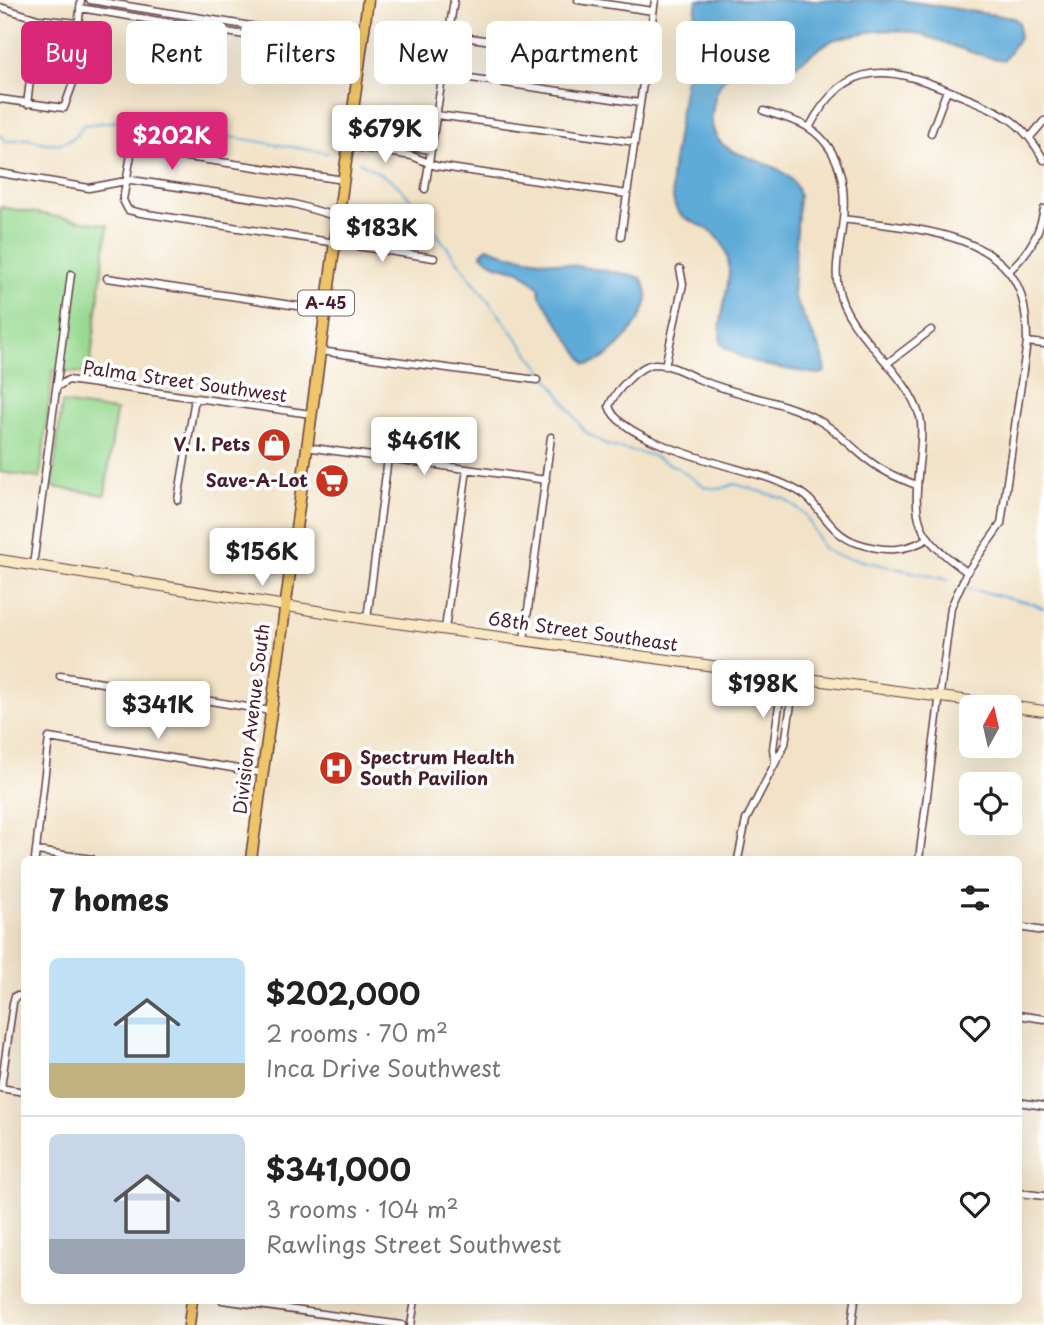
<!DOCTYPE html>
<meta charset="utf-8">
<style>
body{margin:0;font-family:"Playpen Sans",sans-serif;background:#f2f2f2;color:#222;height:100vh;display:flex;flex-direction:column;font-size:26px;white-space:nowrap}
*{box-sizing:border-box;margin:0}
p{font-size:23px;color:#767676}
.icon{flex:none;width:38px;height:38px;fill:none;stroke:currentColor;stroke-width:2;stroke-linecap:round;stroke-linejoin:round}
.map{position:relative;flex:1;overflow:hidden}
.panel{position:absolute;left:21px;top:856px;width:1001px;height:448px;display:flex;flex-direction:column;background:#fff;border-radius:10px;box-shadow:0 7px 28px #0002}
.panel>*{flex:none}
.top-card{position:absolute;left:21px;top:21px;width:1003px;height:63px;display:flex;gap:14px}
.needle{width:46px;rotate:8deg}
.buttons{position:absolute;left:959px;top:695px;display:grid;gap:14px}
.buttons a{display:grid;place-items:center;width:63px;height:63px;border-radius:10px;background:#fff;box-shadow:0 7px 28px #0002;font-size:35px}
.price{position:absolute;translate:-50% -60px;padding:0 16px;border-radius:7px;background:#fff;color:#222;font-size:23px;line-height:46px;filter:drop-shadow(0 2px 4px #0008)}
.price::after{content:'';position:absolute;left:50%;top:42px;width:21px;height:16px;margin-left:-10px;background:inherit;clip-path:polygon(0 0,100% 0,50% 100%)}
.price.current{background:#db2777;color:#fff}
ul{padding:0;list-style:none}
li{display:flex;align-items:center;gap:21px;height:175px;padding:0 28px}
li+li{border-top:2px solid #e0e0e0}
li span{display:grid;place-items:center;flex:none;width:196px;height:140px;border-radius:10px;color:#555}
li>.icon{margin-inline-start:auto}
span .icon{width:84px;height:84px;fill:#fffc;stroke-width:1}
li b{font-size:30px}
h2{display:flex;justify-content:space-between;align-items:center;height:84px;padding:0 28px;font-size:30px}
.tag{padding:0 24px;border-radius:10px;background:#fff;box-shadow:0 7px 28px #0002;font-size:24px;line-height:63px}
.tag.current{background:#db2777;color:#fff}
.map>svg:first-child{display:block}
.green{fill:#97d990;stroke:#707c5e;stroke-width:2}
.water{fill:#5fabd8;stroke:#546582;stroke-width:2}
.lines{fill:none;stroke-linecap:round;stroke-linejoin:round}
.stream{stroke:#5fabd8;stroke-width:2}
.minor-casing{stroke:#633c43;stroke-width:9}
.secondary-casing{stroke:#633c43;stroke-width:12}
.primary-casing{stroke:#633c43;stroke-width:13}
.minor{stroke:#fff;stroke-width:6}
.secondary{stroke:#f8e8c3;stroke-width:10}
.primary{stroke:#eec569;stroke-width:10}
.labels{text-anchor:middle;stroke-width:7;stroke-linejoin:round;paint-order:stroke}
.shield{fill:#fff;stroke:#80626b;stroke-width:2}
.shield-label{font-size:16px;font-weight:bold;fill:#4a1f2b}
.street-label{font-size:18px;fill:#4a1f2b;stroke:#fff}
.poi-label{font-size:18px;font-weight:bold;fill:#4a1f2b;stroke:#fff;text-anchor:end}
</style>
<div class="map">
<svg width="1044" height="1325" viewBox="0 0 1044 1325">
<rect width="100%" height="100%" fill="#fff"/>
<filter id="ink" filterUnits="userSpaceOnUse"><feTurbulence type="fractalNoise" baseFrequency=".0143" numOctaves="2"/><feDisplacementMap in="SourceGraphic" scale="14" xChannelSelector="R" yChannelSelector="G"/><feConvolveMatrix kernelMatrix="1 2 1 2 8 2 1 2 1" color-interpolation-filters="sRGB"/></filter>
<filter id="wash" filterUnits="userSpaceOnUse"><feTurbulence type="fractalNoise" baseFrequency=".00686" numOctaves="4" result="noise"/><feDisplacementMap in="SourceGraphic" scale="28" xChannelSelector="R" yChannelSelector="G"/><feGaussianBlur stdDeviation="1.57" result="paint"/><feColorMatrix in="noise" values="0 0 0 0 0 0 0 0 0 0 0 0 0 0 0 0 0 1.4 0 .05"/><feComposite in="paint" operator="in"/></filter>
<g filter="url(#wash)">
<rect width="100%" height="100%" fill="#f2e3c8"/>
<path class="green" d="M0 207 108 225 89 374 53 370 40 478 0 472Z
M62 403 116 411 105 495 52 487Z"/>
<path class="water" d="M697 0H901L1014 18 1019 23V38L1004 60C947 52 921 19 858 34 849 36 839 37 831 41 819 47 808 58 795 65 784 65 774 60 763 60 743 61 724 73 717 92 688 176 788 143 799 195L793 295 823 356 825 372 820 374C787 369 747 367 721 344 716 314 736 281 726 252 714 219 684 228 675 206 672 197 672 187 671 178Z
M487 247 510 255 632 275 641 278C645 285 648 291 647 299 644 321 609 365 586 364L540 296 539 287 520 271 496 265 481 254Z"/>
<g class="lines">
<path class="stream" d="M0 135 6 142C13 141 21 138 29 139 49 145 72 149 83 125L128 120 328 153
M359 162 394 182 407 195 553 385 584 431 606 445 650 455 676 467 705 487 720 489 735 484 785 499 805 514 823 548 835 555 949 580
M966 588 1034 604 1044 609"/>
</g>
</g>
<g filter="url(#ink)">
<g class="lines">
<g class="minor-casing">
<path id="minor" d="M90 0 362 44
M578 0 653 11
M0 7 38 19 78 23
M80 8 361 54
M449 35 646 63
M443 74 640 103
M0 99 64 108 72 86 81 0
M27 104 38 19
M764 111C778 116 797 120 809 128 843 150 847 192 842 228 840 247 834 268 838 287 846 335 905 367 920 417 923 428 921 442 920 454 914 518 910 532 967 572
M437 115 635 142
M809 128C847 55 893 67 957 94 1000 112 1021 118 1044 160
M931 133 947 90
M1031 136 1044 121
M349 138 431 150
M348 146 412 156 436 166 627 194
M0 173 89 188 131 180 294 204 338 217
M344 180 132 149 123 200 128 210 141 213 434 258
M425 189 454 0
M843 219C900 228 1004 229 1022 298 1026 312 1027 327 1027 342L1001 524 967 572 951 607 919 859
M621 236 655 0
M1008 272C1028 253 1039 237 1044 209
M107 278 325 310
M1027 342 1044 344
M320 351 537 380
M889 362 931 330
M665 366 683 284 680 269
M57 387 68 380 311 414
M306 447 546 480
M916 485C899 478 883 472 868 460 851 447 838 431 818 420 781 399 735 396 696 378 684 372 669 364 655 364 638 365 615 392 609 406 619 441 730 466 762 476 778 481 798 488 810 500 825 516 835 536 857 543 884 552 905 552 929 538
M178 500 195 398
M33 566 71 274
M367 619 388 458
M445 629 467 469
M524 640 551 437
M60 676 271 711
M775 764 773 749 783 675
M37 851 92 859
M35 859 49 738 263 773
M738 859 746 820 785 744 795 677
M1018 927 1044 931
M1018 1015 1044 1019
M0 1088 24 1092
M1 1088 13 1003 15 996H24
M1018 1102 1044 1106
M1018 1193 1044 1196
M222 1300 402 1325
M411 1325 415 1300
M852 1325 855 1300"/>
</g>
<g class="secondary-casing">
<path id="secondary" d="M0 560 367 619 1044 711"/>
</g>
<g class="primary-casing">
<path id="primary" d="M251 859 368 0
M189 1325 192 1300"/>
</g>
<use href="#minor" class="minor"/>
<use href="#secondary" class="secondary"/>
<use href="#primary" class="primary"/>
</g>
</g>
<defs>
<g id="shop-disc" transform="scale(1.75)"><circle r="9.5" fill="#c8321e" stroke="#fff"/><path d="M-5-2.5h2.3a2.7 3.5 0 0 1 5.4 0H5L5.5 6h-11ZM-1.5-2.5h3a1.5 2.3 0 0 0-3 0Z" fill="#fff"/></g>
<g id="supermarket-disc" transform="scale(1.75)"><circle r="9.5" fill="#c8321e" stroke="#fff"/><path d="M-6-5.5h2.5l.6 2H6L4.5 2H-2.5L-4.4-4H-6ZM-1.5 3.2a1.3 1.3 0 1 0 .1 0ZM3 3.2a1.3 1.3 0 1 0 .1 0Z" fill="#fff"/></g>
<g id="hospital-disc" transform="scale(1.75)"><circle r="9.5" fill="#c8321e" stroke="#fff"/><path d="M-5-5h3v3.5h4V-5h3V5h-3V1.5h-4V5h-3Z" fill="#fff"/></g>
</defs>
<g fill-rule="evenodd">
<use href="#shop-disc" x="274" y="445"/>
<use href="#supermarket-disc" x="332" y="481"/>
<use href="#hospital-disc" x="336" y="768"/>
</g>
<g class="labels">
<rect class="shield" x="298" y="290.5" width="56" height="25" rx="5"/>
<g class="shield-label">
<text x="326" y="309">A-45</text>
</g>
<g class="street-label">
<text transform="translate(185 382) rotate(8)" y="6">Palma Street Southwest</text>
<text transform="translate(583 632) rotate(8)" y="6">68th Street Southeast</text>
<text transform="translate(252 719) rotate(-83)" y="6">Division Avenue South</text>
</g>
<g class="poi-label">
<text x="250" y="451">V. I. Pets</text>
<text x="308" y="487">Save-A-Lot</text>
<text x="360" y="764" text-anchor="start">Spectrum Health<tspan x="360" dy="21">South Pavilion</tspan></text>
</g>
</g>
</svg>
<div class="buttons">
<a><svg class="needle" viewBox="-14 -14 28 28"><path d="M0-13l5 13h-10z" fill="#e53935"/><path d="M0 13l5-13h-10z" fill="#767676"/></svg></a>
<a><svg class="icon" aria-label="locate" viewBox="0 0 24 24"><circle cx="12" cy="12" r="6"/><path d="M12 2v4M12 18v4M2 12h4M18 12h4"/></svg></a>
</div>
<b class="price" style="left:385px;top:165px">$679K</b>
<b class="price current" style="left:172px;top:172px">$202K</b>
<b class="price" style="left:382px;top:264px">$183K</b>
<b class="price" style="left:424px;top:477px">$461K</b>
<b class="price" style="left:262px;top:588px">$156K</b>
<b class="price" style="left:763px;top:720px">$198K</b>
<b class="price" style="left:158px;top:741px">$341K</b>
<div class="top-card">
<a class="tag current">Buy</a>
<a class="tag">Rent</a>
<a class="tag">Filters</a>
<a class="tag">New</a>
<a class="tag">Apartment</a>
<a class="tag">House</a>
</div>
<section class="panel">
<h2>7 homes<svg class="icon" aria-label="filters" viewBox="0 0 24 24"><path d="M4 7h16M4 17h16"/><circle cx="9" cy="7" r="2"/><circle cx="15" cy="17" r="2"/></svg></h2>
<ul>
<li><span style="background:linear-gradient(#bfe0f5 75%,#c2b280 0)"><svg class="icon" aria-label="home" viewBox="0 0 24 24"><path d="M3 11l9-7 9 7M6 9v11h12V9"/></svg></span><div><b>$202,000</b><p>2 rooms · 70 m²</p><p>Inca Drive Southwest</p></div><svg class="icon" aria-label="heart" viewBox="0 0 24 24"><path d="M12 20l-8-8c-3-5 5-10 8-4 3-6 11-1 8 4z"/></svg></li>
<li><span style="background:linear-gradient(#c9d6e8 75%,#9aa5b1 0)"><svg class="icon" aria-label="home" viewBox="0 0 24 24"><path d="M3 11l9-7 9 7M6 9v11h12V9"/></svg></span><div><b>$341,000</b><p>3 rooms · 104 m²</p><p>Rawlings Street Southwest</p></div><svg class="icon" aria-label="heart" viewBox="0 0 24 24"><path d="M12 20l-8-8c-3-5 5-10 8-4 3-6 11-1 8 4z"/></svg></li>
</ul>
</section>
</div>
